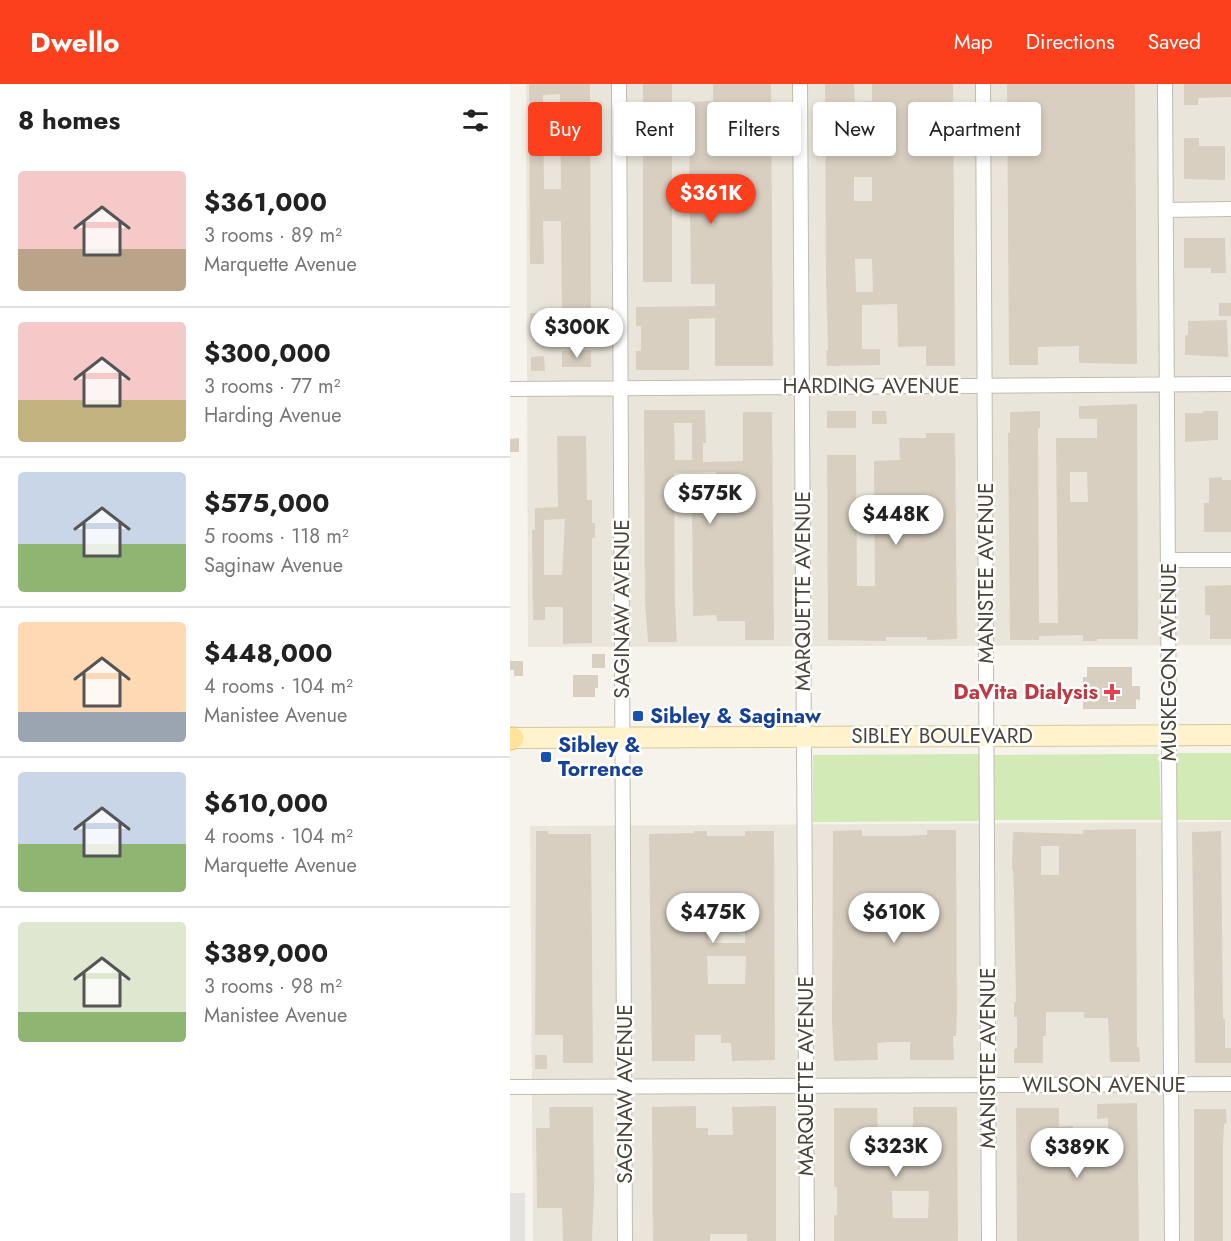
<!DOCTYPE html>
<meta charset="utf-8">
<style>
body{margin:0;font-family:Jost,sans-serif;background:#f6f6f6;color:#222;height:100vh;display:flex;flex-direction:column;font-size:22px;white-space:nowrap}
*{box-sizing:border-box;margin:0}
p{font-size:20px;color:#767676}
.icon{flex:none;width:33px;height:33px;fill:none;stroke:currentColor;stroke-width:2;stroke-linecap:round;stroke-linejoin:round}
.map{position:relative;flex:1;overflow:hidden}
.details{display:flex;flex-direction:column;background:#fff;width:510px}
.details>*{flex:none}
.banner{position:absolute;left:18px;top:18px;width:570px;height:54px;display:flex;gap:12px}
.price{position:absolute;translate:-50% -51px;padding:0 14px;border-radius:21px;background:#fff;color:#222;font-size:20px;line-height:39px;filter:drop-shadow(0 2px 3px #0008)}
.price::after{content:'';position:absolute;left:50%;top:36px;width:18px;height:14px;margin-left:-9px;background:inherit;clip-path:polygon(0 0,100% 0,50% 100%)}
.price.active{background:#fc3f1d;color:#fff}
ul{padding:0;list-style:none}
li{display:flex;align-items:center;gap:18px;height:150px;padding:0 18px}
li+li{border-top:2px solid #e0e0e0}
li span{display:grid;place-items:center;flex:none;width:168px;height:120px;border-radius:6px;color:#555}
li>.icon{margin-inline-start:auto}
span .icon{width:72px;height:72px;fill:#fffc;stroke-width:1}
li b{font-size:26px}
h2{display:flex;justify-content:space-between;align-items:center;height:72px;padding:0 18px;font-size:26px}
.pill{padding:0 21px;border-radius:6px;background:#fff;box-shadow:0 3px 9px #0003;font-size:21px;line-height:54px}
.pill.active{background:#fc3f1d;color:#fff}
header{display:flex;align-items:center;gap:36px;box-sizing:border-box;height:84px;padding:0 30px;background:#fc3f1d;color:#fff}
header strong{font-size:28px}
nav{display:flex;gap:33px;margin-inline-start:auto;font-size:21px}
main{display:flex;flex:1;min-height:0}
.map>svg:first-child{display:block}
.residential{fill:#eae5da}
.green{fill:#d2eab5}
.parking{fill:#e5e3e0}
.building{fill:#d8cfc1;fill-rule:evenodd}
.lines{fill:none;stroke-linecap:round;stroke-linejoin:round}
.minor-casing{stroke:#c2bbae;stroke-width:16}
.secondary-casing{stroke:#d6c79b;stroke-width:22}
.primary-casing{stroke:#e6c16a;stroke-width:23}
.minor{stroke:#fff;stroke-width:14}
.secondary{stroke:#fff3cd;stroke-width:20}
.primary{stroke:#ffe39c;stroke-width:21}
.health-dot{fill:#e0444e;stroke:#fff;stroke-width:2}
.transit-dot{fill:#1a4fb4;stroke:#fff;stroke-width:2}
.labels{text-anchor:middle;stroke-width:5;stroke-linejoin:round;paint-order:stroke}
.street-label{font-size:21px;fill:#4b4439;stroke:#fff}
.health-label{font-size:21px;font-weight:bold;fill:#be3a42;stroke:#fff;text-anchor:end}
.transit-label{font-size:21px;font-weight:bold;fill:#164399;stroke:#fff;text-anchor:start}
</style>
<header>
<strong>Dwello</strong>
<nav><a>Map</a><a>Directions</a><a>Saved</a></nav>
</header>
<main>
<section class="details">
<h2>8 homes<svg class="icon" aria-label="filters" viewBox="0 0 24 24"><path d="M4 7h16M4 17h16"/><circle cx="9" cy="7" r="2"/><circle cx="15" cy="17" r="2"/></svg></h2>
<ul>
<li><span style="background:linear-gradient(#f6c9c9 65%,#b9a48a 0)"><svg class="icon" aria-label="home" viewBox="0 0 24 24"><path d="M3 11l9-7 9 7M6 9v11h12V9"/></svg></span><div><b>$361,000</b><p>3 rooms · 89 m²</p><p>Marquette Avenue</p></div></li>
<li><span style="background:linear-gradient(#f6c9c9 65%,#c2b280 0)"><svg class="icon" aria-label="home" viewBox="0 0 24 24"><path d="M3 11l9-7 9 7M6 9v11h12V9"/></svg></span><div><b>$300,000</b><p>3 rooms · 77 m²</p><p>Harding Avenue</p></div></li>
<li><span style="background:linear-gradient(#c9d6e8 60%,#8fb573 0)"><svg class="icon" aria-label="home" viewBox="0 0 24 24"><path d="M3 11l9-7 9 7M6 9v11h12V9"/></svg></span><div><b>$575,000</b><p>5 rooms · 118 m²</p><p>Saginaw Avenue</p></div></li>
<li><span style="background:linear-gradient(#ffd9b3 75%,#9aa5b1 0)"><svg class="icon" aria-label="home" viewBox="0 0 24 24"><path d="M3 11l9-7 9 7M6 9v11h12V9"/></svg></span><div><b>$448,000</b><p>4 rooms · 104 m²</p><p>Manistee Avenue</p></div></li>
<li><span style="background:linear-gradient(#c9d6e8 60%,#8fb573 0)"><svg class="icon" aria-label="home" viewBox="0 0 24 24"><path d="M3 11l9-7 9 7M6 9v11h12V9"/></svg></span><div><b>$610,000</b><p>4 rooms · 104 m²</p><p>Marquette Avenue</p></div></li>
<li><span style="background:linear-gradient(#dfe7d0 75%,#8fb573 0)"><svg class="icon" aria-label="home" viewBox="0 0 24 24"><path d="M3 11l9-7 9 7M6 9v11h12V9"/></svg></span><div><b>$389,000</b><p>3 rooms · 98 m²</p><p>Manistee Avenue</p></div></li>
</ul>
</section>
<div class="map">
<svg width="721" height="1157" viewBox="0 0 721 1157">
<rect width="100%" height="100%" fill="#f6f3ec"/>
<path class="residential" d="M16 0H721V561L18 563Z
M721 738V1157H23L20 742Z"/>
<path class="green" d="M665 669H721V736H666Z
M471 670V737L303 738V671Z
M649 670 651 736H485L484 671Z"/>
<path class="parking" d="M0 1109H15V1157H0Z"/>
<path class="building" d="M19 0H80L81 241H52L51 137H33L34 180H20ZM50 10 51 105H34L33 11Z
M133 0H162V39H180V18L203 17V0H261L263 282H205V234L179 235V286H126V267H131V242H126V223L205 222V200H181L179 49H162V198H133Z
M315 0H344L345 18 362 17V0H443L445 282H416V262L388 263 387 220 352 221V265H370V281L317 282 316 266H318L316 197ZM344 28H362L363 59H345ZM344 93H362V117H344ZM345 175H362L363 208H346Z
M497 0H625L627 280 569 279V262L528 263V281H499Z
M674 0H721V13L688 14V21H674Z
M674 54H689V62H715V96L674 95Z
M674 154H715L716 189H701V184H674Z
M709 219H721V232H709Z
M20 229H34L35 243 21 244Z
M717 236 718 273 675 271V251H678V237Z
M81 266V283H52V267Z
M34 272 35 287H21V273Z
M627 320 628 555H587V557H573V551L529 552V556H500L498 349H500V328L530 327V344H528L529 539H548L546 354H587V335H569V322ZM560 388H577L578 418H560Z
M134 326H195L196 359H193V378L233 377V328H262L264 556H235V537H207L206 531 183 532 182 414 207 413 206 388 164 389 165 522 167 558H138L135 518ZM164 339H182V376H165Z
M317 327H346V344H317Z
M362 327H376L377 340H362Z
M693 327H708V356L675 358V329H693Z
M416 349H445L447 555 417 556V553H376V557L318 556 317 371H346L347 502H365L364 377 390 376 389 354H416Z
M47 352H76L77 416H82V439H85V454H82V559L53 560V523H35V536H23L22 446H25V424L48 423ZM55 435 52 491H34V436Z
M9 354V368H0V355Z
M712 393V396H721V448H694V419H699V394Z
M721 501V555H700V531H695V502Z
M82 570H95V584H82Z
M0 577H13V592H4V586H0Z
M577 583H622V602H630V616L626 615V625H573V593H577Z
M63 591H88V604H85V613H63Z
M626 745 627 963H629L630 978H600L598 934H574V928H536V952H533V979H504V965L507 964V933H504V918H506L504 807 503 785H502L503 748 573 750V746ZM531 762H549V791H531Z
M352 746V752H392L417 751V746H446L447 929 446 952H443L444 976H400V958H380L367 959 368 976 324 977 322 938 323 747Z
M26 747H38V750H81L83 979H53V951H25Z
M184 747H197V752H235V747H264L265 976 222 977 221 959H211V951H185V977H142L139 750 184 749ZM197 829H235V859H198ZM197 872H236L235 900H198Z
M711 747 713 935H715V964H721V979H685L682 748Z
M25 971H37V985H25Z
M627 1019 629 1157H507L506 1024H549V1043L563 1042V1066L598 1065V1034L587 1035V1020Z
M186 1022V1044H198V1051H223L222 1023 266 1022V1157H237V1150H200V1157H143L142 1023Z
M39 1023H83L84 1107 82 1157H53L52 1124H27L26 1044H40Z
M403 1023H447L448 1157H324V1131H327V1103H324V1024H367L368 1051H391L403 1050ZM382 1107H419L418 1134H383Z
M684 1025H716L717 1039 714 1040 713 1060V1157H684Z"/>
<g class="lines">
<g class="minor-casing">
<path id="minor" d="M109 0 115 1157
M290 0 297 1157
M473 0 479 1157
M655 0 662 1157
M656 126 721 125
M0 305 721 300
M658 476H721
M0 1003 721 1000"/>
</g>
<g class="secondary-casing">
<path id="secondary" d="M0 654 721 651"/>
</g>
<g class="primary-casing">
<path id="primary" d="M0 655 3 654"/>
</g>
<use href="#minor" class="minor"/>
<use href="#secondary" class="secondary"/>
<use href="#primary" class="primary"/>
</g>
<path class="health-dot" d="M599 599h6v6h6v6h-6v6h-6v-6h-6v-6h6z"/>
<g class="transit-dot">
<rect x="122" y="626" width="12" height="12" rx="3"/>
<rect x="30" y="667" width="12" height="12" rx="3"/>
</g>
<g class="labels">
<g class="street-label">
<text x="361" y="309">HARDING AVENUE</text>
<text transform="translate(476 489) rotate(-90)" y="7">MANISTEE AVENUE</text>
<text transform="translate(293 507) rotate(-90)" y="7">MARQUETTE AVENUE</text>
<text transform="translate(112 525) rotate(-90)" y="7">SAGINAW AVENUE</text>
<text transform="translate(659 578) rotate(-90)" y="7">MUSKEGON AVENUE</text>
<text x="432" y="659">SIBLEY BOULEVARD</text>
<text transform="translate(478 974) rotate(-90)" y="7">MANISTEE AVENUE</text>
<text transform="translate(296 992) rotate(-90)" y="7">MARQUETTE AVENUE</text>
<text x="594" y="1008">WILSON AVENUE</text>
<text transform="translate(115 1010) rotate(-90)" y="7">SAGINAW AVENUE</text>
</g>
<g class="health-label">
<text x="588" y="615">DaVita Dialysis</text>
</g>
<g class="transit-label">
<text x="140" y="639">Sibley &amp; Saginaw</text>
<text x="48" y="668">Sibley &amp;<tspan x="48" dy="24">Torrence</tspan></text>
</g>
</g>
</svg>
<b class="price active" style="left:201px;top:141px">$361K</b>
<b class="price" style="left:67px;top:275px">$300K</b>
<b class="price" style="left:200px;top:441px">$575K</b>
<b class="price" style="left:386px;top:462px">$448K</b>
<b class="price" style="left:203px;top:860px">$475K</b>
<b class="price" style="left:384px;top:860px">$610K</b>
<b class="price" style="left:386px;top:1094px">$323K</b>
<b class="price" style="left:567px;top:1095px">$389K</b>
<div class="banner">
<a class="pill active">Buy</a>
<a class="pill">Rent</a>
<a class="pill">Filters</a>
<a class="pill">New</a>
<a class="pill">Apartment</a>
</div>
</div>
</main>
